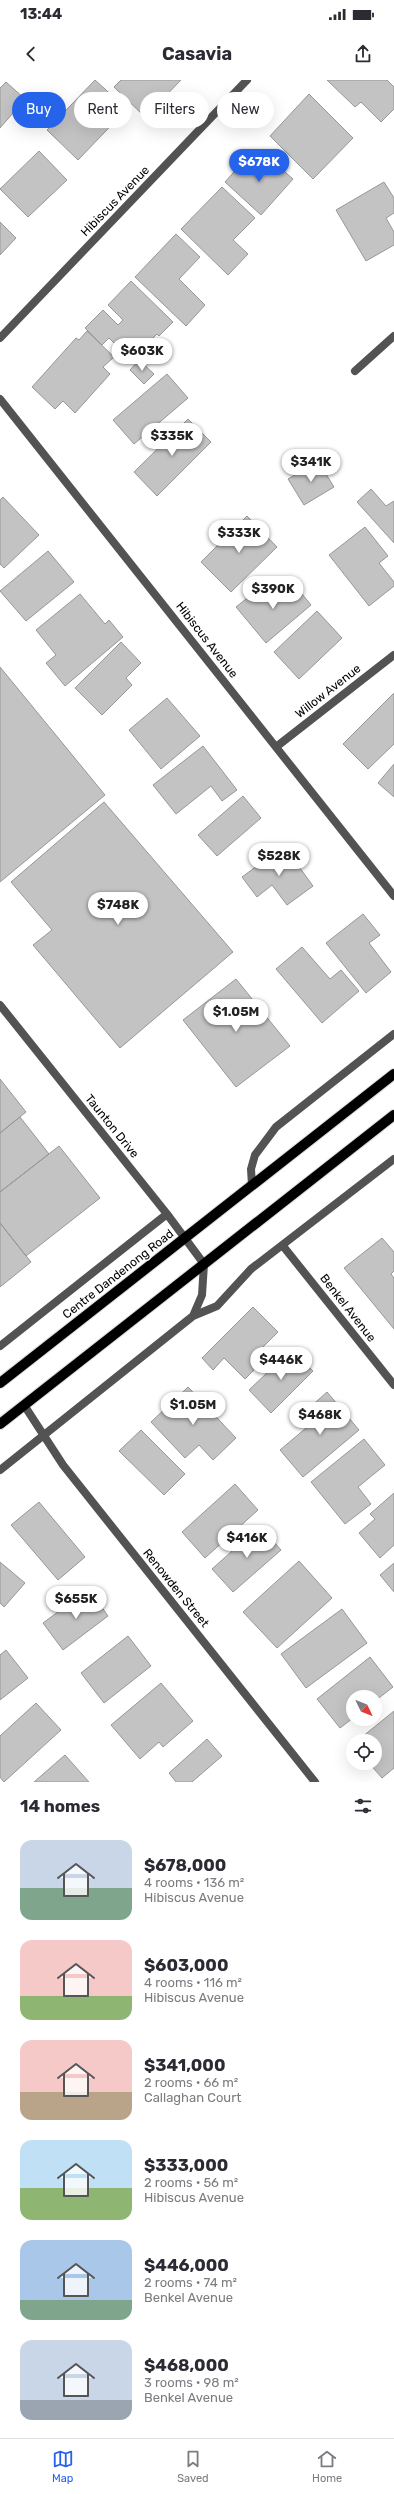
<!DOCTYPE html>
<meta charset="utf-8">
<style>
body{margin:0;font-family:Rubik,sans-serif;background:#f7f7f7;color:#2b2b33;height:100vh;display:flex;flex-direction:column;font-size:15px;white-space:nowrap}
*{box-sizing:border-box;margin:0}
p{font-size:13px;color:#7c7c81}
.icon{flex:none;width:22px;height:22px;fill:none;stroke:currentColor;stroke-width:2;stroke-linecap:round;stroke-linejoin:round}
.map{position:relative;height:1702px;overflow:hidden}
.side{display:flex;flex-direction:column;background:#fff;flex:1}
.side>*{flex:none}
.hud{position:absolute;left:12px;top:12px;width:370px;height:36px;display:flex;gap:8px}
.needle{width:26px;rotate:133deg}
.controls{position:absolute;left:346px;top:1610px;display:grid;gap:8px}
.controls a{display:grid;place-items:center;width:36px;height:36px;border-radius:50%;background:#fff;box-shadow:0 4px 16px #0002;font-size:20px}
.price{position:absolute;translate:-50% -34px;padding:0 9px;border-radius:14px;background:#fff;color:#222;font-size:13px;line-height:26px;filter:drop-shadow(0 1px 2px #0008)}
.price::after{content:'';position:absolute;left:50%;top:24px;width:12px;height:9px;margin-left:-6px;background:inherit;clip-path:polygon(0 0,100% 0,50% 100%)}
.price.selected{background:#2563eb;color:#fff}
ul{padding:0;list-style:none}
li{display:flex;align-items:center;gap:12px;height:100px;padding:0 20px}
li span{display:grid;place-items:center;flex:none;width:112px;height:80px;border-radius:12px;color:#555}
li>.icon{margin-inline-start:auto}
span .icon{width:48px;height:48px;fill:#fffc;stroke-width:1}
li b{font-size:17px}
h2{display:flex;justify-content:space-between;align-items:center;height:48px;padding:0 20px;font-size:17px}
.chip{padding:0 14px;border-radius:18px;background:#fff;box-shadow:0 4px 16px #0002;font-size:14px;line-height:36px}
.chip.selected{background:#2563eb;color:#fff}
.status{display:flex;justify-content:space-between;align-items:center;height:28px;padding:0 20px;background:#fff;direction:ltr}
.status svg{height:11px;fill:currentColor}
header{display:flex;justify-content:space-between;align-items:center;height:52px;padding:0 20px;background:#fff;font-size:18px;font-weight:700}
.menu{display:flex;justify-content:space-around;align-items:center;height:56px;border-top:1px solid #e1e1e2;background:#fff;font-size:11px;color:#7c7c81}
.menu a{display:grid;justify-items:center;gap:2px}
.menu .selected{color:#2563eb}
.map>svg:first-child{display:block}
.building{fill:#c3c3c3;stroke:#979797}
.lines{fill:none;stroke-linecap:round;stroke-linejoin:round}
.primary-casing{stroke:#dbdbdb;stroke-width:12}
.street{stroke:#535353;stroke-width:8}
.primary{stroke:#000;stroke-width:10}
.labels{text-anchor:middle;stroke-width:3;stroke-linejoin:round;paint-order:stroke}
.street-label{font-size:12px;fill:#000;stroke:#fff}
</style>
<div class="status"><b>13:44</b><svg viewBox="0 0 49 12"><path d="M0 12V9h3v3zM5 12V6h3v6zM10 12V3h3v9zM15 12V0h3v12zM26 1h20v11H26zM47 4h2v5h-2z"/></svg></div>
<header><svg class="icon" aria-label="back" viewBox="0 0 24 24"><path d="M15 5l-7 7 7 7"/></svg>Casavia<svg class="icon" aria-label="share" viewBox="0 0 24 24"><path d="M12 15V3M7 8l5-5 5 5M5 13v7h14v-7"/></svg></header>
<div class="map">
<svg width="394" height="1702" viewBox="0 0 394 1702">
<rect width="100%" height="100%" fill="#fff"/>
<path class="building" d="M95 0 127 29 78 80 47 50Z
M121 0H181L145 37 114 7Z
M327 0H387L394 7V29L381 42 361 22 355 27Z
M6 2 25 19 0 48V8Z
M309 14 353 58 313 99 270 56Z
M39 71 67 100 28 137 0 109Z
M249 75 262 88 270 79 293 99 261 135 225 102Z
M384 102 394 118V133L386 138 394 152V165L366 181 336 130Z
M222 107 255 138 233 160 248 174 228 195 181 149Z
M0 142 16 158 0 175Z
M176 154 200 177 179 199 205 225 186 246 135 197Z
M131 201 173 242 159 256 157 254 131 280 109 258 102 265 85 248 103 230 118 245 123 240 108 225Z
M87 251 114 277 103 287 110 294 75 333 63 321 55 329 32 307 76 258 79 260Z
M139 280 154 294 144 304 130 290Z
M167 294 188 318 134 364 113 340Z
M188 339 211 362 157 416 134 392Z
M318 381 334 407 304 425 288 399Z
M371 409 386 426 394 421V463L357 422Z
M3 417 39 455 4 488 0 484V420Z
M247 436 277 467 231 512 201 482Z
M365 447 388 476 379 483 394 502V506L369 526 329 475Z
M48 471 74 502 26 541 0 511Z
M293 503 311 525 266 563 236 527 251 515 255 519 270 506 279 515Z
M80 514 105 544 109 540 123 557 65 606 46 583 56 575 36 550Z
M317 531 342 558 299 599 274 572Z
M121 562 141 583 126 598 132 605 102 635 75 608Z
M0 587 105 715 0 802Z
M394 613V664L368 689 343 664Z
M167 618 200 656 161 689 129 650Z
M203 666 237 710 222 721 211 706 176 734 153 705Z
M394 684V717L378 703Z
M243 716 261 738 217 776 198 755Z
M104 722 233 872 120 968 33 865 52 850 11 802Z
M284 766 313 806 287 825 272 805 257 817 242 797Z
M363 834 380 855 369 863 391 892 366 913 326 863Z
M302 867 330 899 341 890 359 911 322 943 276 889Z
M236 899 290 966 236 1007 183 940Z
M0 999 26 1032 0 1053Z
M20 1037 49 1074 0 1112V1053Z
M59 1066 100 1118 26 1176 0 1143V1112Z
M0 1143 31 1182 0 1207Z
M382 1158 394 1172V1191L391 1194 394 1198V1249L344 1188Z
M253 1227 278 1252 251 1279 258 1286 245 1299 224 1278 213 1290 202 1278Z
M291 1270 313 1291 271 1333 249 1310Z
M188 1307 236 1358 213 1380 199 1365 185 1378 151 1342Z
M327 1312 359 1350 303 1397 280 1370 318 1338 309 1328Z
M141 1350 185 1394 164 1415 119 1371Z
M364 1359 385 1385 358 1407 371 1424 345 1444 311 1402Z
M235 1404 258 1430 205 1478 182 1452Z
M394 1413V1465L380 1478 359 1453 375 1439 370 1434Z
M39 1422 85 1477 58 1500 11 1445Z
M260 1446 281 1470 233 1512 212 1489Z
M299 1481 332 1518 277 1568 243 1532Z
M0 1482 25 1503 4 1527 0 1523Z
M394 1483V1512L380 1495Z
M89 1509 108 1536 63 1570 43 1543Z
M342 1529 367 1563 306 1608 281 1574Z
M128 1556 151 1586 104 1623 81 1593Z
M6 1570 28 1598 0 1620V1575Z
M370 1577 393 1607 375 1621V1617H353V1638L340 1648 317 1619Z
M161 1603 193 1641 163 1667 159 1662 140 1679 111 1645Z
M36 1623 61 1650 4 1702 0 1697V1656Z
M394 1631V1688L382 1698 369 1683H375V1661H357Z
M207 1659 222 1676 192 1702H176L169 1693Z
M65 1675 89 1702H34Z"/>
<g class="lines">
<g class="primary-casing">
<path id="primary" d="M0 1303 394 994
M0 1344 394 1035"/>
</g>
<path class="street" d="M0 258 247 0
M355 291 394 256
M0 319 394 816
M276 667 394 575
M0 925 167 1134 204 1184 202 1215 193 1236
M252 1105 251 1089 255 1075 276 1047 394 954
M283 1166 394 1305
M0 1266 167 1134
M24 1325 63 1385 315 1702
M0 1390 193 1236 217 1226 251 1189 394 1079"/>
<use href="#primary" class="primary"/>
</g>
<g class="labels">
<g class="street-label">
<text transform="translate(115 121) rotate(-46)" y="4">Hibiscus Avenue</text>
<text transform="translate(207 560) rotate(52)" y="4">Hibiscus Avenue</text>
<text transform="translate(328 611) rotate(-38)" y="4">Willow Avenue</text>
<text transform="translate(112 1046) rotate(51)" y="4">Taunton Drive</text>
<text transform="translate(118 1194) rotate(-38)" y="4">Centre Dandenong Road</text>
<text transform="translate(348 1228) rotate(52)" y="4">Benkel Avenue</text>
<text transform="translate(176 1508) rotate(51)" y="4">Renowden Street</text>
</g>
</g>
</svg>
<div class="controls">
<a><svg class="needle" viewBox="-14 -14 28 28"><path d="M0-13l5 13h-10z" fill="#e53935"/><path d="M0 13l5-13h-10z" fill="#7c7c81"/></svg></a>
<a><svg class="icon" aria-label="locate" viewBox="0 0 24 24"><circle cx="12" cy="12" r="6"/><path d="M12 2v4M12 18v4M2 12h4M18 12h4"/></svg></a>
</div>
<b class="price selected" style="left:259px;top:103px">$678K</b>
<b class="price" style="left:142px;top:292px">$603K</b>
<b class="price" style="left:172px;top:377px">$335K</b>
<b class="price" style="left:311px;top:403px">$341K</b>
<b class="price" style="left:239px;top:474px">$333K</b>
<b class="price" style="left:273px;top:530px">$390K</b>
<b class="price" style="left:279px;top:797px">$528K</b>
<b class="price" style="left:118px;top:846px">$748K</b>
<b class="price" style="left:236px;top:953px">$1.05M</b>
<b class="price" style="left:281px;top:1301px">$446K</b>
<b class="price" style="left:193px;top:1346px">$1.05M</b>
<b class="price" style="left:320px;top:1356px">$468K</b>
<b class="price" style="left:247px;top:1479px">$416K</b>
<b class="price" style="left:76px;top:1540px">$655K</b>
<div class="hud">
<a class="chip selected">Buy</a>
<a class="chip">Rent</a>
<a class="chip">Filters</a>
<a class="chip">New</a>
</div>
</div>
<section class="side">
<h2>14 homes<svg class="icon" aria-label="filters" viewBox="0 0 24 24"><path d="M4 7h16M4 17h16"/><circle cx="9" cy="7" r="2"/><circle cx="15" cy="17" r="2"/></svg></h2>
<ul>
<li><span style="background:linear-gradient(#c9d6e8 60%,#7fa58c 0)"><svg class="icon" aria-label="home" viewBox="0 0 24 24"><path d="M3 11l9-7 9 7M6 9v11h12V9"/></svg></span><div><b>$678,000</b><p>4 rooms · 136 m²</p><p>Hibiscus Avenue</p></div></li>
<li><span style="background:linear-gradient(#f6c9c9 70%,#8fb573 0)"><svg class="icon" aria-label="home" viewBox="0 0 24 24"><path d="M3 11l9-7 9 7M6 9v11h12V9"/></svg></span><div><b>$603,000</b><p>4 rooms · 116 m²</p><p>Hibiscus Avenue</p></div></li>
<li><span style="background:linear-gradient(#f6c9c9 65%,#b9a48a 0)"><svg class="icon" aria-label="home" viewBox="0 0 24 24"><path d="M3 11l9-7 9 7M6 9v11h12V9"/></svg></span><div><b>$341,000</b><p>2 rooms · 66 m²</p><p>Callaghan Court</p></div></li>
<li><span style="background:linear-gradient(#bfe0f5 60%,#8fb573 0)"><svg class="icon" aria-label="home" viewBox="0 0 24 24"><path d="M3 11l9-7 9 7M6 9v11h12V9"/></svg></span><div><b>$333,000</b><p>2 rooms · 56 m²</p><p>Hibiscus Avenue</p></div></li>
<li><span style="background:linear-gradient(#a9c7e8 75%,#7fa58c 0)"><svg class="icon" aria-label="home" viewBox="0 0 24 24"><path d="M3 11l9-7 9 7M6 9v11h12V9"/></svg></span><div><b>$446,000</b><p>2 rooms · 74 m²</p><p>Benkel Avenue</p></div></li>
<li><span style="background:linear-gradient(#c9d6e8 75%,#9aa5b1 0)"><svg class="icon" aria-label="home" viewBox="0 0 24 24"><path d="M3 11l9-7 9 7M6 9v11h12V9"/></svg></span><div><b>$468,000</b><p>3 rooms · 98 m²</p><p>Benkel Avenue</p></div></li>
</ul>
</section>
<nav class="menu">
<a class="selected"><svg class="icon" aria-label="map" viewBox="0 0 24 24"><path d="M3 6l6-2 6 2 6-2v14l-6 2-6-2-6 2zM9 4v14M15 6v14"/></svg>Map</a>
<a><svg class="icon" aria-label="saved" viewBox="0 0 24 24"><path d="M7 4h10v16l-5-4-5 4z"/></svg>Saved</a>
<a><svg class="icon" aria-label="home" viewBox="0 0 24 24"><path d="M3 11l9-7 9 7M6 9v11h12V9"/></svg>Home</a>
</nav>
